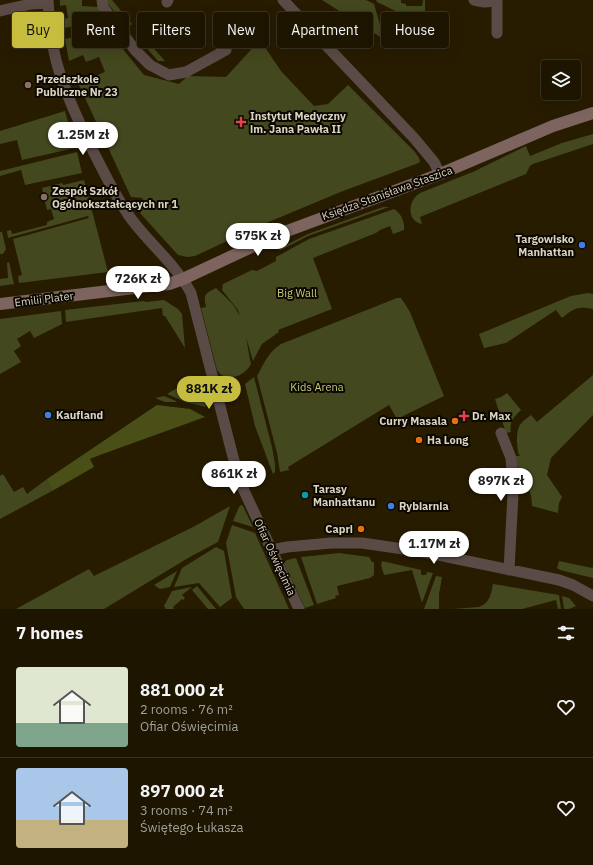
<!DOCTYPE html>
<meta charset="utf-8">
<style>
body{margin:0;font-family:"IBM Plex Sans",sans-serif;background:#2a220f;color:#f1f3f6;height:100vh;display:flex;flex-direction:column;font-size:15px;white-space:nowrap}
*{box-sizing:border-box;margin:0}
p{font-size:13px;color:#a09f99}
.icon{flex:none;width:22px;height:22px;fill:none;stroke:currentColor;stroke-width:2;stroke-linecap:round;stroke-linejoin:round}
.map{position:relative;height:609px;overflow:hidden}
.drawer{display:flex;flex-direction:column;background:#1d1500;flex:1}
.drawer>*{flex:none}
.banner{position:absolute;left:12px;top:12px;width:569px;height:36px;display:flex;gap:8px}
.buttons{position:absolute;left:541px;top:60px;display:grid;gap:8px}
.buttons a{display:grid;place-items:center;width:40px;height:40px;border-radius:4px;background:#1d1500;box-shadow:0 4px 16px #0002,0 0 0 1px #3b3422;font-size:20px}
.price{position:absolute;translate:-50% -34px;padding:0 9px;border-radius:14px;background:#fff;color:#222;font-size:13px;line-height:26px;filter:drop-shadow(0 1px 2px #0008)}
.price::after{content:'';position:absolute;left:50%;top:24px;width:12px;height:9px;margin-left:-6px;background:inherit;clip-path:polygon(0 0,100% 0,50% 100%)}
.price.on{background:#c6bc3d;color:#111}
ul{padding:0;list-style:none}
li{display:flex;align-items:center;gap:12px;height:100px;padding:0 16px}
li+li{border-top:1px solid #3b3422}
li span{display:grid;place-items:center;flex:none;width:112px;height:80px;border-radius:4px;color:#555}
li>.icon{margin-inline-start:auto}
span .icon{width:48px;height:48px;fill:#fffc;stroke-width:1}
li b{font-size:17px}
h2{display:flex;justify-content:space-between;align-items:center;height:48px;padding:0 16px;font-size:17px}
.chip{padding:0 14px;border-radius:4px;background:#1d1500;box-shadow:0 4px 16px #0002,0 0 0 1px #3b3422;font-size:14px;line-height:36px}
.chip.on{background:#c6bc3d;color:#111}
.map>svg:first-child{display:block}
.green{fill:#44481e}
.forest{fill:#4a4f17}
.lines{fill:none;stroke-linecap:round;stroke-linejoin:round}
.street{stroke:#5b4b47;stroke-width:11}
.secondary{stroke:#7d645e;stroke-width:12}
.education-dot{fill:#8d6e63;stroke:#0c0801;stroke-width:1.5}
.health-dot{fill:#e0444e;stroke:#0c0801;stroke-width:1.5}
.shop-dot{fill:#3f7fe0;stroke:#0c0801;stroke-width:1.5}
.food-dot{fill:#e8710a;stroke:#0c0801;stroke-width:1.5}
.culture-dot{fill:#0f9aa8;stroke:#0c0801;stroke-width:1.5}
.labels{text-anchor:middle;stroke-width:4;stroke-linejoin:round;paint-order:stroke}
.poi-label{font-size:11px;font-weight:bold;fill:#dad4c2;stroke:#0c0801;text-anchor:start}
.street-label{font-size:11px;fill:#dad4c2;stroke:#0c0801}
.park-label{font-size:11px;fill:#c2cb78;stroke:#0c0801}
</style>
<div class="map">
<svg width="593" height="609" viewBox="0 0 593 609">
<rect width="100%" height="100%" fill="#271c00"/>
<path class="green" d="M60 0H82V6L98 7 99 20 144 75 179 84 188 76 226 77 260 40 281 71 314 106 328 104 348 85 415 152 419 158 420 162 416 164 343 191 259 226 195 256 187 257 178 255 140 213 145 203 142 198 131 197 78 83 105 72 99 57 86 62 83 55 69 61 65 39 84 35 82 25 64 28 62 19 68 18 66 5 60 6Z
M106 0H112L132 24 128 27 108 4Z
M322 0H366L374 4 383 35 398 42 393 45Z
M376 0H401V3L406 4V6H422L423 0H425V23L422 24 377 2Z
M149 43 165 61H158L145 46Z
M65 111 75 148 22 160 17 140 0 144V131Z
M593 134V144L533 164 530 166 526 174 420 217 422 224C406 221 408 200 420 193L475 171 526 146 530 156 562 143Z
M77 152 82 173 25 185 21 170 0 176V171Z
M84 180 108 272 19 283 18 276 22 275 13 239 89 218 88 216 8 238 7 231 11 230 12 234 47 225V222L54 219 51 209 47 210 42 188 62 183 63 185Z
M383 207H389L308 236 281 250 278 249 308 234Z
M394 209C401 213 405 222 404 230L393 234 390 226 380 230 376 233 313 258 332 309 278 330 279 332 262 344 253 361 238 310 222 290 223 284 252 270 257 271 276 261V257L309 239Z
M0 232H2L6 249 3 254H0Z
M9 262 14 284 0 286V279L8 278 7 263Z
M216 288C223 295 231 301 236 309 246 325 247 346 251 364 245 376 226 384 217 370L201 308 206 307C203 294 205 294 216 288Z
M588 293 593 294V309C578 306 574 308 562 318L556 310 506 343 484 348 479 334 571 296Z
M397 298H401L405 304 410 312 444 396 397 419 389 405 288 467 289 470 280 472 277 453 257 376C264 364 268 352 281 344Z
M164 300 178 309 182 314 185 348 165 316H163L162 308 66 322 65 310 143 301 146 302Z
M61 311 62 324 34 338 30 331 17 339 21 346 14 351 21 362 0 374V319Z
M593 375V415L551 458 547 475 562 497 559 503 558 513 532 506C532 496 530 484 519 481L516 456H520C517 452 518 448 517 443 517 428 518 424 531 415L537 422Z
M254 377 272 447 275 464V472L273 474 255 426 245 384Z
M193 379 194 382C204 384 204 399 206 407L185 402 167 394Z
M507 393 521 410C514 417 509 422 511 432L506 433 495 399 501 397Z
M164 396 176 401V402H165L155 398Z
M3 474 14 492 23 487 27 494 47 479 52 491 0 519V476Z
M241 505 243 506 253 527 233 521 239 507Z
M230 506 218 542 188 558 104 609H16L89 569 94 576 195 526Z
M232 525 255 533 289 609H244L236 597 226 543Z
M216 547 224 551 232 598 220 607 199 583 174 587 182 568Z
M339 553 369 557 372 562H374V575L370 578 337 586 339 595 335 596 336 598 317 604 301 557Z
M296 558 314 605 305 608 284 563 287 560Z
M382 561 421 570V575H426L427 572 433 573 422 603 412 570 384 575 381 565Z
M559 561 592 568 593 567V578L560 570 557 568Z
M177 571 170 587 160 589 154 585Z
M436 576 442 577 439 594V609H424Z
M493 584 559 595 561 609H558L556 600 522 609H453L479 607C490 603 491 594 493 584Z
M197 586 216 609H208L192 590Z
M192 587 182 595 185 598 183 600 182 599 173 607 174 609H166L164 606 172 591Z
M562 596 569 598 576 606 569 609H564Z"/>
<path class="forest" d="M157 405 190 409 205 417 100 455 90 459 94 467 52 491 47 479Z"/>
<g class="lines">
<path class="street" d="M48 0C49 20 51 41 56 60 64 91 79 122 93 151 105 174 116 198 132 220 151 245 176 265 191 293L232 453 240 482 299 609
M102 0 103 7 135 50 150 65 169 75 186 72 226 50
M283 0 414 138 434 162 440 174
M474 0 484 2 497 1
M497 0V33
M167 2 168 0
M0 11 31 4 48 3
M501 433 511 458 512 470 513 494 509 570
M272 550 287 547 331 543H362L424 552 559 580 573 585 593 596"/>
<path class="secondary" d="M0 304 151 286 169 284 183 279 279 234 440 174 553 126 593 113"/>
</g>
<g class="education-dot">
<circle cx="28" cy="85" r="4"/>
<circle cx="44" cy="197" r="4"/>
</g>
<g class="health-dot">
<path d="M239 116h4v4h4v4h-4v4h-4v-4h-4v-4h4z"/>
<path d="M462 410h4v4h4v4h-4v4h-4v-4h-4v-4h4z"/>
</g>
<g class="shop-dot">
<circle cx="582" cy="245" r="4"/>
<circle cx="48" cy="415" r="4"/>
<circle cx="391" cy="506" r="4"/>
</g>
<g class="food-dot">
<circle cx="455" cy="421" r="4"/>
<circle cx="419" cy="440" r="4"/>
<circle cx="361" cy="529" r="4"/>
</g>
<circle class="culture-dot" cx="305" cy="495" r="4"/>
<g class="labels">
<g class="poi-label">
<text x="36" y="83">Przedszkole<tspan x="36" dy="13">Publiczne Nr 23</tspan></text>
<text x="250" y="120">Instytut Medyczny<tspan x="250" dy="13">im. Jana Pawła II</tspan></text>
<text x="52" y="195">Zespół Szkół<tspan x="52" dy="13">Ogólnokształcących nr 1</tspan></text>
<text x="574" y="243" text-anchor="end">Targowisko<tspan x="574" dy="13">Manhattan</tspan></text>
<text x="56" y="419">Kaufland</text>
<text x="472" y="420">Dr. Max</text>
<text x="447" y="425" text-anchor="end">Curry Masala</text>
<text x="427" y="444">Ha Long</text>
<text x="313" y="493">Tarasy<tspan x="313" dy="13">Manhattanu</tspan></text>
<text x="399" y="510">Rybiarnia</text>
<text x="353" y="533" text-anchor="end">Capri</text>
</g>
<g class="street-label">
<text transform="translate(387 193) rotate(-20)" y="4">Księdza Stanisława Staszica</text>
<text transform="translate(44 299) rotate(-7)" y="4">Emilii Plater</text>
<text transform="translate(275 557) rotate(65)" y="4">Ofiar Oświęcimia</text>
</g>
<g class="park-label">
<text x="297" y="297">Big Wall</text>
<text x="317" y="391">Kids Arena</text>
</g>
</g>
</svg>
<div class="buttons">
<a><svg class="icon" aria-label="layers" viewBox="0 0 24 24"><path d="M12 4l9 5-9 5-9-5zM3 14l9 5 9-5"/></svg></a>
</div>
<b class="price" style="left:83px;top:156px">1.25M zł</b>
<b class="price" style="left:258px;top:257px">575K zł</b>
<b class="price" style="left:138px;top:300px">726K zł</b>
<b class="price on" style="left:209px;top:410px">881K zł</b>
<b class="price" style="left:234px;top:495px">861K zł</b>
<b class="price" style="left:501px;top:502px">897K zł</b>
<b class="price" style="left:434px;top:565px">1.17M zł</b>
<div class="banner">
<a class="chip on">Buy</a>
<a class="chip">Rent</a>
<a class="chip">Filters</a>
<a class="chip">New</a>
<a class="chip">Apartment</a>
<a class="chip">House</a>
</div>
</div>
<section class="drawer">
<h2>7 homes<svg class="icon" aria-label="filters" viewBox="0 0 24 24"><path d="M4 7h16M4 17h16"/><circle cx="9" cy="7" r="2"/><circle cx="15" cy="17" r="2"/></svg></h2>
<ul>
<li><span style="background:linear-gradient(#dfe7d0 70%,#7fa58c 0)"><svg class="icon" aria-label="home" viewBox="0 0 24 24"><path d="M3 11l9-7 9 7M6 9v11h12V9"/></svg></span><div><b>881 000 zł</b><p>2 rooms · 76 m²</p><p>Ofiar Oświęcimia</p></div><svg class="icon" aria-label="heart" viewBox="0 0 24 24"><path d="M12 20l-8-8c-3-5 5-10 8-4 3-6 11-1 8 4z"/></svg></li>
<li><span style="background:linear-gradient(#a9c7e8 65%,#c2b280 0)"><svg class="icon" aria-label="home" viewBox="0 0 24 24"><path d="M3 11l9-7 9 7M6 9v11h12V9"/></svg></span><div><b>897 000 zł</b><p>3 rooms · 74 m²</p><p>Świętego Łukasza</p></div><svg class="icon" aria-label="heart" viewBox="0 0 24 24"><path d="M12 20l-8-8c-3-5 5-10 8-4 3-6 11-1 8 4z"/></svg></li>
</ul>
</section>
